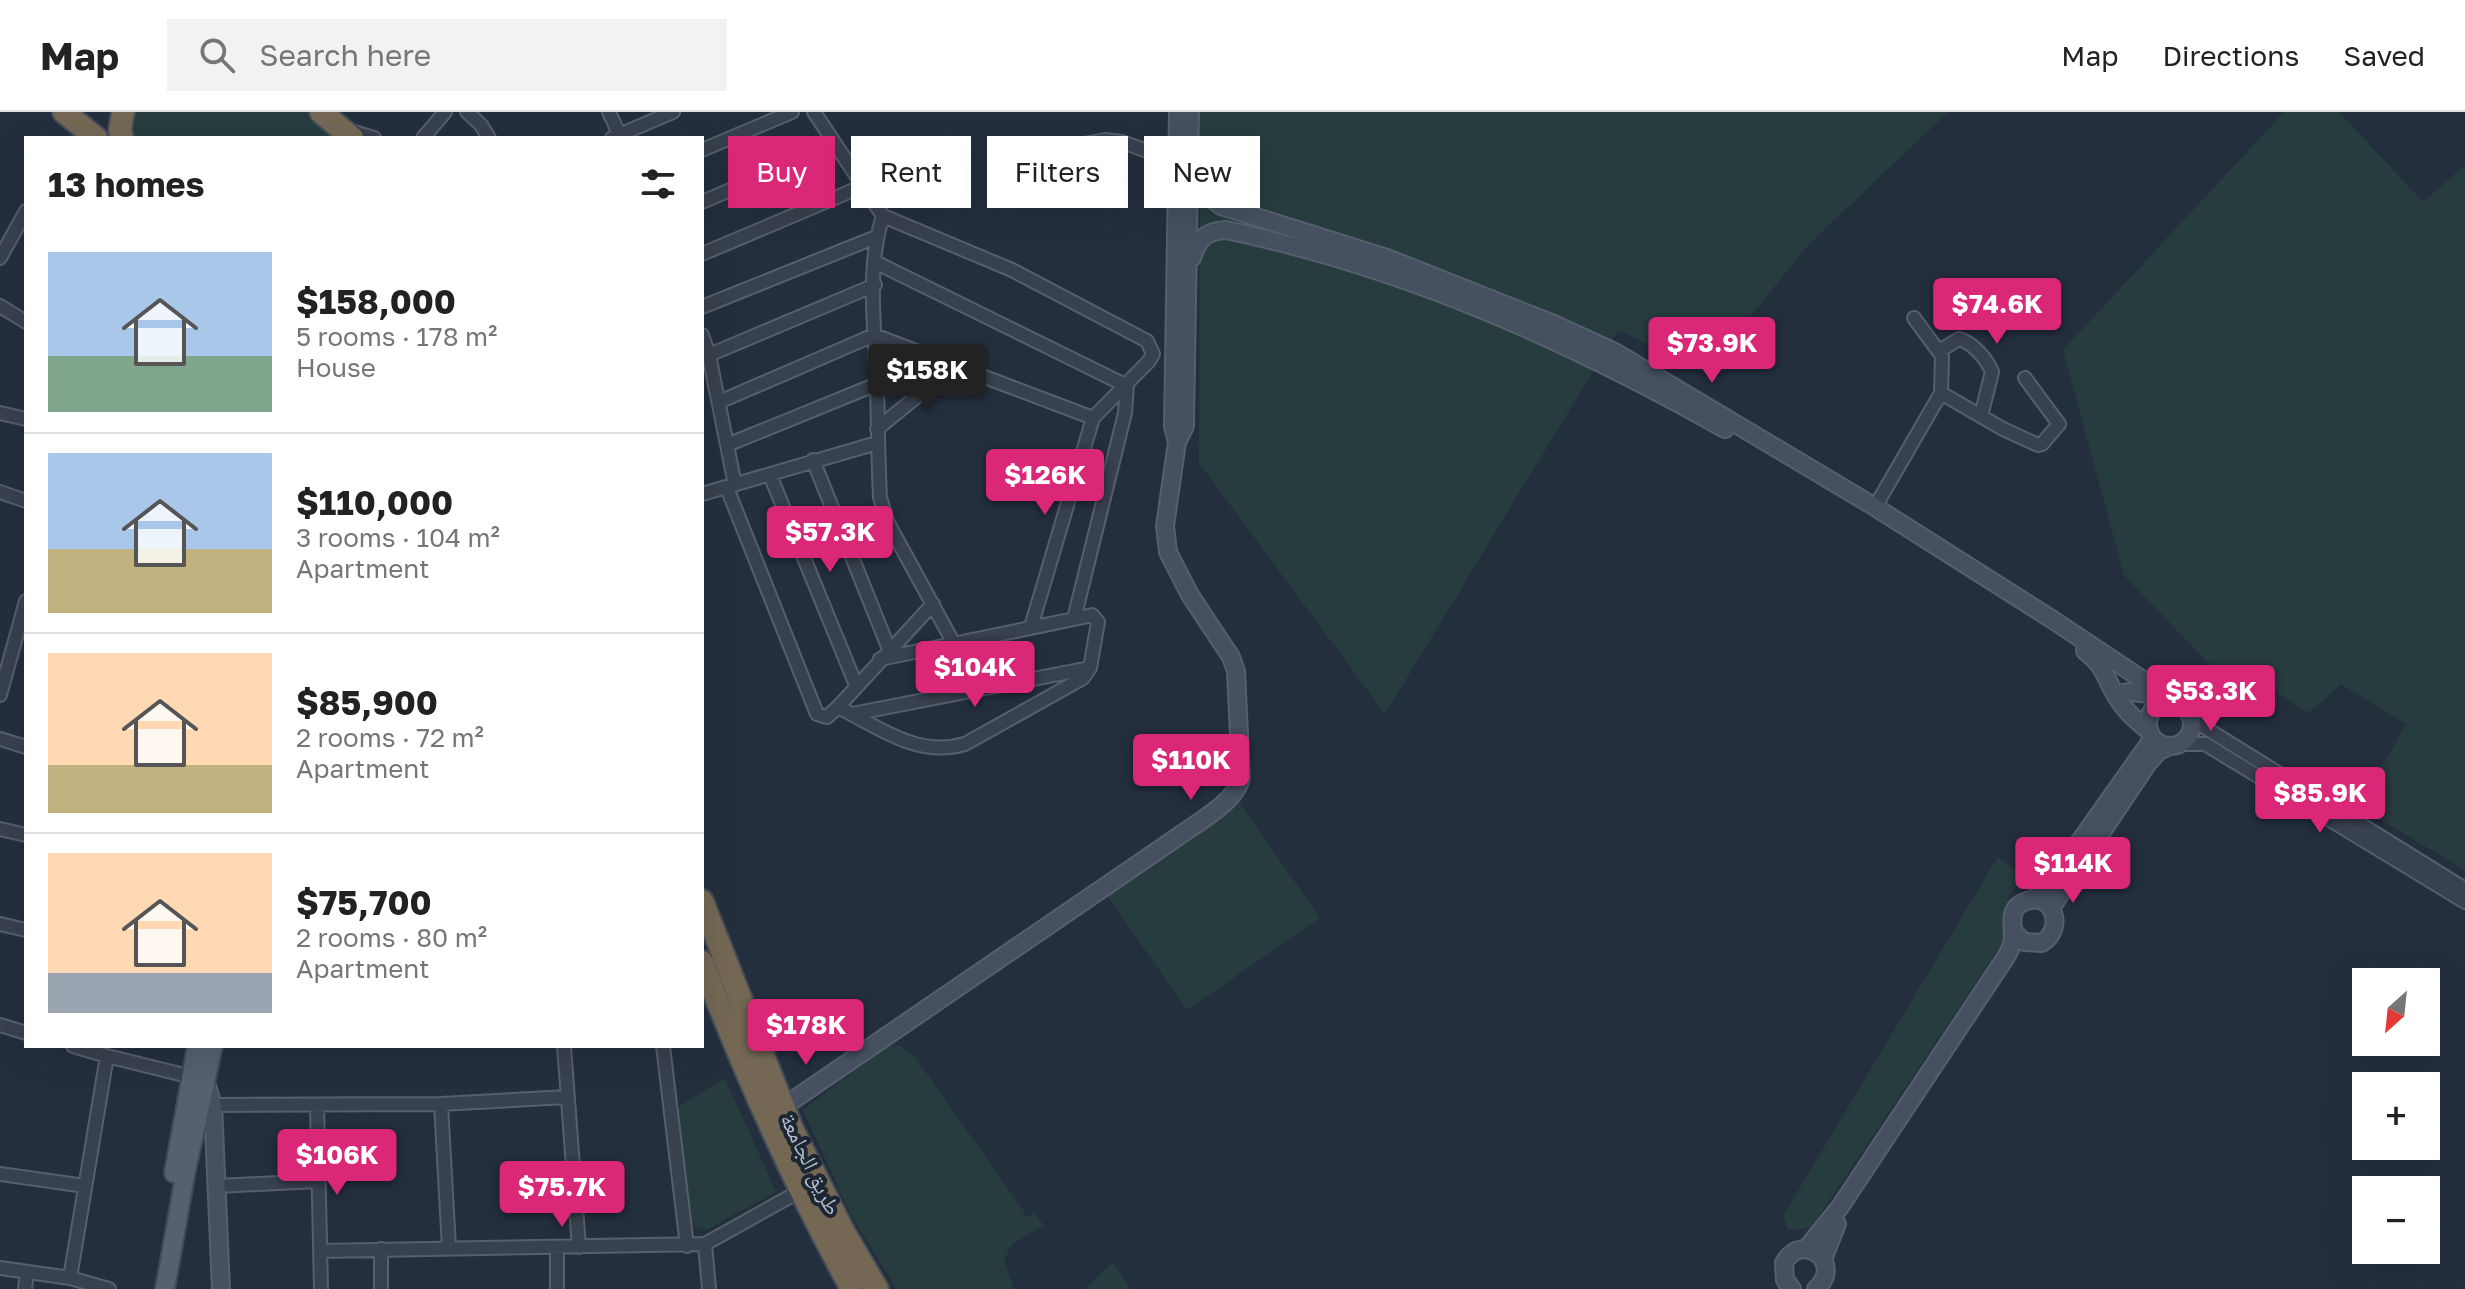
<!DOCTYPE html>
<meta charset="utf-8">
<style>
body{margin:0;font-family:"Golos Text","Noto Naskh Arabic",sans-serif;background:#f2f2f2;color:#222;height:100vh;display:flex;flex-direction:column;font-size:30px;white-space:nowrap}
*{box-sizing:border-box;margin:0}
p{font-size:26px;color:#767676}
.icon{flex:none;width:44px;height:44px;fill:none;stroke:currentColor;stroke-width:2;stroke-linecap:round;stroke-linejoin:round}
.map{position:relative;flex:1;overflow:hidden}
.drawer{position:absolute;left:24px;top:24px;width:680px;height:912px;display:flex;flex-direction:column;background:#fff;border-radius:0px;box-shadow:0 8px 32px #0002}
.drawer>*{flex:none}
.hud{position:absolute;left:728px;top:24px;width:760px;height:72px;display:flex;gap:16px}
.needle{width:52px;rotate:207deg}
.buttons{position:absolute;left:2352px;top:856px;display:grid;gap:16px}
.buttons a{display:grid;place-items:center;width:88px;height:88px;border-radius:0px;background:#fff;box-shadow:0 8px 32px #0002;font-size:40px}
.price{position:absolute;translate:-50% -68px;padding:0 18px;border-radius:8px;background:#db2777;color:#fff;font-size:26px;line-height:52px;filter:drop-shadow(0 2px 4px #0008)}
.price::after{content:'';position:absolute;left:50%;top:48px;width:24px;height:18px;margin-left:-12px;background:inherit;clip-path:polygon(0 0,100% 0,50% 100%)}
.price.selected{background:#222;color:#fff}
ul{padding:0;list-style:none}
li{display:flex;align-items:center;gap:24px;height:200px;padding:0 24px}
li+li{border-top:2px solid #e0e0e0}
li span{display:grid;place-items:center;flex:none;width:224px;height:160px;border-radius:0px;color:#555}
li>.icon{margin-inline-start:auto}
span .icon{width:96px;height:96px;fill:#fffc;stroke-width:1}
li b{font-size:34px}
h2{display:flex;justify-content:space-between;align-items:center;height:96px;padding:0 24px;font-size:34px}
.chip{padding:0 28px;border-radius:0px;background:#fff;box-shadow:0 8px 32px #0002;font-size:28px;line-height:72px}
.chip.selected{background:#db2777;color:#fff}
header{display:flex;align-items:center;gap:48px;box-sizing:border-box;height:112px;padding:0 40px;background:#fff;border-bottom:2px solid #e0e0e0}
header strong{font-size:38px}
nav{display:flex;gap:44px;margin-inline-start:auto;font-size:28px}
.search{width:560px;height:72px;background:#f2f2f2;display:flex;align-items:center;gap:20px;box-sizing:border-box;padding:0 28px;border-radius:0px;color:#767676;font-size:30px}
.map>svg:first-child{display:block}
.green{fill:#263c3f}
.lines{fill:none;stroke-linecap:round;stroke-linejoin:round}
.street-casing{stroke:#565f6c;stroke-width:16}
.secondary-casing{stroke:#565f6c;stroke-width:20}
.primary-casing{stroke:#414a57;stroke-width:22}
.highway-casing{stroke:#434c59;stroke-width:26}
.street{stroke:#38414e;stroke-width:12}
.secondary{stroke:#465061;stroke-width:16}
.primary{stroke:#56606e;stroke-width:18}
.highway{stroke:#746855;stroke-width:22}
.labels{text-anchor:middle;stroke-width:8;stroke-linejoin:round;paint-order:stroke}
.street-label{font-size:22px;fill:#b4bcc9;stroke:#1d2633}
</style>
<header>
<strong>Map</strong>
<div class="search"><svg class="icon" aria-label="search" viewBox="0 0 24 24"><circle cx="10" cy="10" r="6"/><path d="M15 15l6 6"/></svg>Search here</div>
<nav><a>Map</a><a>Directions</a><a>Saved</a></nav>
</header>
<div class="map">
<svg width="2465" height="1177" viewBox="0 0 2465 1177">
<rect width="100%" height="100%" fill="#242f3e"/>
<path class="green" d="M131 0H308L340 26H129Z
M1200 0H1948L1808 133 1706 260 1618 218 1385 602 1199 351Z
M2284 0H2339L2423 90 2465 53V758L2359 695 2406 612 2341 572 2309 601 2235 555H2212L2124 463 2063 238Z
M1239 690 1320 806 1187 898 1106 782Z
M1998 745 2034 771 2022 770 2009 782 2007 824 1811 1116 1788 1118 1783 1104Z
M889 933 900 934 915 945 1025 1101 1022 1107 1034 1101 1044 1113 1012 1132 1004 1148 1014 1177H897L852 1105 803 998Z
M725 966 776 1080 706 1118 697 1116 690 1107 678 995Z
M1113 1150 1131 1177H1085Z"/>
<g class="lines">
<g class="street-casing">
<path id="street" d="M467 0 481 13 489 26
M609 0 621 26
M814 0 883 104 1012 158 1147 229 1153 242 1149 249 1093 306 1031 515
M347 18 374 26
M423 26 445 0
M612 26 673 0
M702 38 792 0
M1012 46 1105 28 1122 30 1150 40 1178 31
M702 90 836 33
M883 104C866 154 875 219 877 272 878 310 878 347 880 385L887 409 953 530
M702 142 863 74
M0 146 26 99
M875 150 1127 274 1125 301 1074 507
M0 194 26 210
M702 195 876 125
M702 223 709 243 735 373
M1939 239 1959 227C1973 231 1987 247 1992 260L1981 304
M709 243 875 173
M1941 281 2003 317 2038 333 2042 332 2059 312 2025 266
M719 290 874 223 1093 306
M0 301 26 307
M877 317 954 254
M727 333 877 272
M813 348 889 537
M770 363 856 573
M727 376 817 602 827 605 838 595 933 492
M0 380 26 389
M702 382 877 331
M1875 395 1941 281 1942 244 1914 206
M0 583 26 489
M838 595C879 615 917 646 965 632L1083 566 1090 556 1098 510 1092 503 1074 507 880 547
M852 602 1090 556
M2191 607 2465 777
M0 627 26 635
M2180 632H2205L2465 790
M0 717 26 723
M0 812 26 818
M0 913 26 921
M73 934 107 944
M564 934 579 1135
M663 934 687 1134
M441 992 449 1136
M213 993 441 992 567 985
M317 993 321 1177
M0 1062 85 1074
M218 1074 318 1069
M705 1132 709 1177
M557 1135V1177
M381 1137V1177
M320 1139 705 1132 800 1079
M0 1156 70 1166 109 1177
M70 1166 107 944 192 965
M25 1177 27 1160"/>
</g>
<g class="secondary-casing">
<path id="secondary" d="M1193 56 1205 81 1221 94 1387 146 1554 212 1615 240 1875 395 2050 506 2179 592
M1192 146C1198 127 1206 119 1226 118 1404 155 1567 228 1725 317
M1177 330 1173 314 1178 0
M2085 539C2107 556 2104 566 2118 587 2126 600 2138 610 2150 620
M2115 582 2131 580 2160 583
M2148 612a22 22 0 1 1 44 0a22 22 0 1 1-44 0Z
M2031 788 2046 777 2153 626
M2051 796 2148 651 2159 639 2170 634
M206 971 213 993 221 1177
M783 995 1176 726C1195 712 1238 689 1241 665L1236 559 1231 545 1190 483 1168 440 1165 414 1177 330 1185 314 1190 0
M1806 1137 1840 1095 2000 854C2005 847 2010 839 2012 832 2016 816 2004 796 2027 789 2054 780 2065 817 2042 831L2024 830 2013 819
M1823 1147 1837 1112
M1792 1177 1785 1168 1784 1151C1802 1118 1845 1151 1816 1177"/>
</g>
<g class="primary-casing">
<path id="primary" d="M174 1061 197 934
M165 1177 186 1058 213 934"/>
</g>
<g class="highway-casing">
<path id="highway" d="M64 0 96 26
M321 0 352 26
M122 26 120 19 123 0
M702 789 792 1017 843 1119 877 1177
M702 850C746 963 794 1072 852 1177"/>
</g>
<use href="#street" class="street"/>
<use href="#secondary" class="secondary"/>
<use href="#primary" class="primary"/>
<use href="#highway" class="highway"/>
</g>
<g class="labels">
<g class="street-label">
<text transform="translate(811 1052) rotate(64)" y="8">طريق الجامعة</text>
</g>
</g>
</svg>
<div class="buttons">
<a><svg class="needle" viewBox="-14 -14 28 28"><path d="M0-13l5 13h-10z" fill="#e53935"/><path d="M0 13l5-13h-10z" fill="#767676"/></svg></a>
<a>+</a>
<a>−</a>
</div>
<b class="price" style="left:1997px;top:234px">$74.6K</b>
<b class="price" style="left:1712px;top:273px">$73.9K</b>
<b class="price selected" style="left:927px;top:300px">$158K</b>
<b class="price" style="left:1045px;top:405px">$126K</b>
<b class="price" style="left:830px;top:462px">$57.3K</b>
<b class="price" style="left:975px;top:597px">$104K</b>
<b class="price" style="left:2211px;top:621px">$53.3K</b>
<b class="price" style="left:1191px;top:690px">$110K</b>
<b class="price" style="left:2320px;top:723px">$85.9K</b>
<b class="price" style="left:2073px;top:793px">$114K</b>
<b class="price" style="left:806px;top:955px">$178K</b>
<b class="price" style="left:337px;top:1085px">$106K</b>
<b class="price" style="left:562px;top:1117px">$75.7K</b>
<div class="hud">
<a class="chip selected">Buy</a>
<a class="chip">Rent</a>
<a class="chip">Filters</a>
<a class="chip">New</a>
</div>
<section class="drawer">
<h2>13 homes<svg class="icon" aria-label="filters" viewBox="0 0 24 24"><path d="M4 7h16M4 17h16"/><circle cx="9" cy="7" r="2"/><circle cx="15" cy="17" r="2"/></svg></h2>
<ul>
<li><span style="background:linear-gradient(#a9c7e8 65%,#7fa58c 0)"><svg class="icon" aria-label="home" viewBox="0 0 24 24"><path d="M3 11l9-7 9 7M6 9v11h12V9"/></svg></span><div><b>$158,000</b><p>5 rooms · 178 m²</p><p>House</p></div></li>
<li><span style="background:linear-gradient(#a9c7e8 60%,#c2b280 0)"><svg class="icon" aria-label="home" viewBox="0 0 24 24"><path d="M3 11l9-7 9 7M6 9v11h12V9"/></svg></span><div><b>$110,000</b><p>3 rooms · 104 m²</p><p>Apartment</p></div></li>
<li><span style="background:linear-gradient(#ffd9b3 70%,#c2b280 0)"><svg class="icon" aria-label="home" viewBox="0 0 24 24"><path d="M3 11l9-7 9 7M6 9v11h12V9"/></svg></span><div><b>$85,900</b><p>2 rooms · 72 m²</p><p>Apartment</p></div></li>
<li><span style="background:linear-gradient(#ffd9b3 75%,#9aa5b1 0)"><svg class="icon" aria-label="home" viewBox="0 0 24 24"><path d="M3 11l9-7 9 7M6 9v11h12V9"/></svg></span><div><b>$75,700</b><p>2 rooms · 80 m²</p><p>Apartment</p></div></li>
</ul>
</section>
</div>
